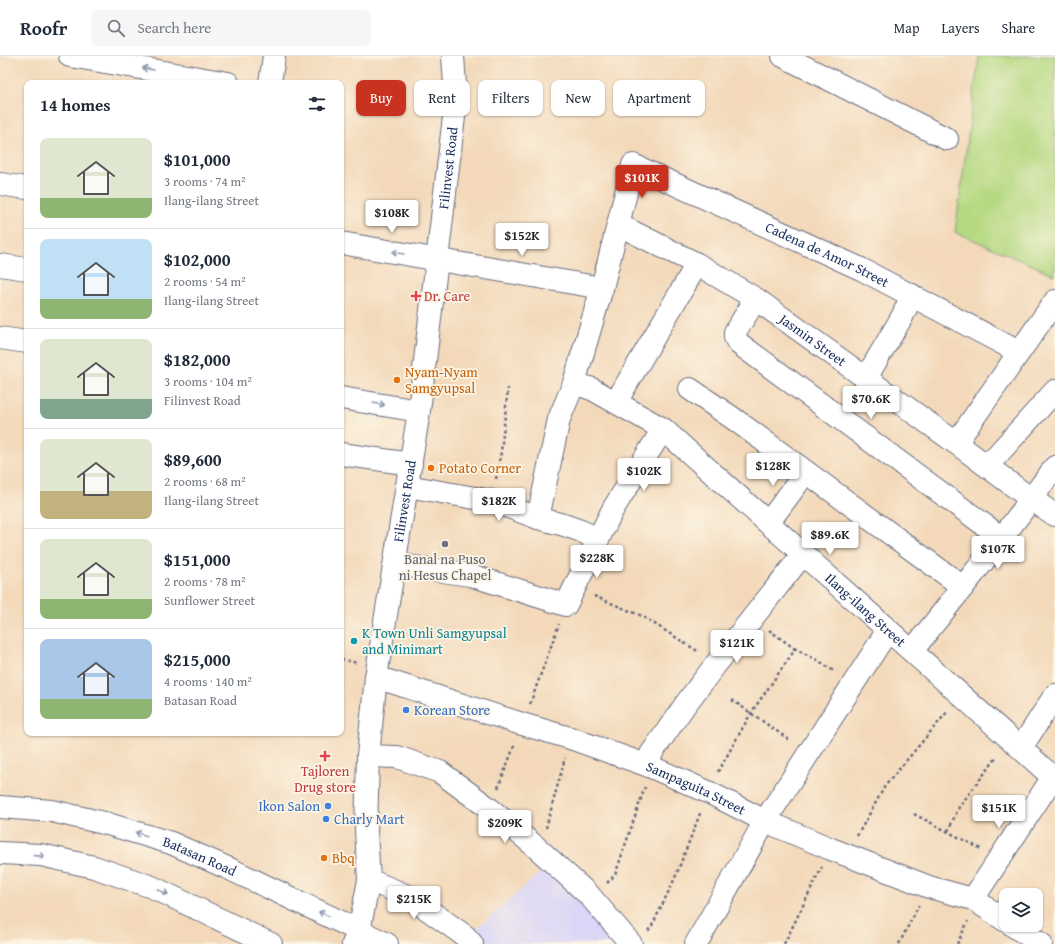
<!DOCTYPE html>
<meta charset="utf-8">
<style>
body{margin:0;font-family:"Gentium Book Plus",serif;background:#f6f6f7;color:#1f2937;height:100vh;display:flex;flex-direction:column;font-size:15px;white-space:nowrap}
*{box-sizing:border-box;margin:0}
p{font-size:13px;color:#747a83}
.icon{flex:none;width:22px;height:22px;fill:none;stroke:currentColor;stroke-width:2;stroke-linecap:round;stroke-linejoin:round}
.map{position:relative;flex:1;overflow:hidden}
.details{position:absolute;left:24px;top:24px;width:320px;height:656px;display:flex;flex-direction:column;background:#fff;border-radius:8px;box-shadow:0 1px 3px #0004}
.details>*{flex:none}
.hud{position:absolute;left:356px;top:24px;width:380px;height:36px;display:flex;gap:8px}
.fabs{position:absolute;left:999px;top:832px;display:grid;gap:8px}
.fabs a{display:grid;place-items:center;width:44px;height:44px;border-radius:8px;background:#fff;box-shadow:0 1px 3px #0004;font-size:20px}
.price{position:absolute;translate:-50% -34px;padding:0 9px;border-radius:4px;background:#fff;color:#222;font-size:13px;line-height:26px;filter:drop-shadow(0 1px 2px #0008)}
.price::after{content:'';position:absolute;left:50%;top:24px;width:12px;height:9px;margin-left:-6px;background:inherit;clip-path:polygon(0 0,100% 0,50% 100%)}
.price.on{background:#c8321e;color:#fff}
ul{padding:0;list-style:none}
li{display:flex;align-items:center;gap:12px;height:100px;padding:0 16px}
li+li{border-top:1px solid #e0e1e3}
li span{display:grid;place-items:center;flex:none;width:112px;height:80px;border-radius:8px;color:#555}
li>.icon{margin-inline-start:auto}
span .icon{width:48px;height:48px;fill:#fffc;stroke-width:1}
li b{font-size:17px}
h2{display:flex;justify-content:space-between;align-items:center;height:48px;padding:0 16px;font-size:17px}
.pill{padding:0 14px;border-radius:8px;background:#fff;box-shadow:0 1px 3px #0004;font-size:14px;line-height:36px}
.pill.on{background:#c8321e;color:#fff}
header{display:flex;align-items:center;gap:24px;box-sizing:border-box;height:56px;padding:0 20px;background:#fff;border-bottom:1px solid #e0e1e3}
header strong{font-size:19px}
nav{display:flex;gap:22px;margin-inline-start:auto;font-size:14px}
.search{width:280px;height:36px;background:#f6f6f7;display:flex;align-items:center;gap:10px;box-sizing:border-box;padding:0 14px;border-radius:8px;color:#747a83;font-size:15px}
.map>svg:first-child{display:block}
.built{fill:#dbd6f7}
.green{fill:#b5d981;stroke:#688470}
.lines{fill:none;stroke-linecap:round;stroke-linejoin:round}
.minor-casing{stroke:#676a7e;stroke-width:24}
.major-casing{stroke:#676a7e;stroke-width:24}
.path{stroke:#676a7e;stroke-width:2.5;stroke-dasharray:3 3;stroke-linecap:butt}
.minor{stroke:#fff;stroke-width:22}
.major{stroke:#fff;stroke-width:22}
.oneway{stroke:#8d97ae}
.health-dot{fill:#e0444e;stroke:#fcf5e5;stroke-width:1.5}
.food-dot{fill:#e8710a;stroke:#fcf5e5;stroke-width:1.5}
.worship-dot{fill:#6b7280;stroke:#fcf5e5;stroke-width:1.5}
.culture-dot{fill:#0f9aa8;stroke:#fcf5e5;stroke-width:1.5}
.shop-dot{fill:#3f7fe0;stroke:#fcf5e5;stroke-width:1.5}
.labels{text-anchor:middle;stroke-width:3.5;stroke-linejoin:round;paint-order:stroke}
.street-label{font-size:14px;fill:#1b2f5e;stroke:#fcf5e5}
.health-label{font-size:14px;fill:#be3a42;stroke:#fcf5e5;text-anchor:start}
.food-label{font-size:14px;fill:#c56008;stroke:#fcf5e5;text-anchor:start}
.worship-label{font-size:14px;fill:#5b616d;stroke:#fcf5e5}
.culture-label{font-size:14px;fill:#0d838f;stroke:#fcf5e5;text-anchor:start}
.shop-label{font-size:14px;fill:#366cbe;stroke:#fcf5e5;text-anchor:start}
</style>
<header>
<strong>Roofr</strong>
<div class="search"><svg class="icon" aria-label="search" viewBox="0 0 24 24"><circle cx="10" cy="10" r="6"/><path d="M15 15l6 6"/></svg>Search here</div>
<nav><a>Map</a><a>Layers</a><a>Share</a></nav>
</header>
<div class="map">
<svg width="1055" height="888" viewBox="0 0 1055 888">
<rect width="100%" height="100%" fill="#fcf5e5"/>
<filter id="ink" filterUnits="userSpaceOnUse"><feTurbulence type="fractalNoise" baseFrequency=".025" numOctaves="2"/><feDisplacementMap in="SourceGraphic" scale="8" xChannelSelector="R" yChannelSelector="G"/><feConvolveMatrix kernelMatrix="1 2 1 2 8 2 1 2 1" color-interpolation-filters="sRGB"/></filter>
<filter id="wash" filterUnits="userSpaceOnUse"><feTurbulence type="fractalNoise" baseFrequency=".012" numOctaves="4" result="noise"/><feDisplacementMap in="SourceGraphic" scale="16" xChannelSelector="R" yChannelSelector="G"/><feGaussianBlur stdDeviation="0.9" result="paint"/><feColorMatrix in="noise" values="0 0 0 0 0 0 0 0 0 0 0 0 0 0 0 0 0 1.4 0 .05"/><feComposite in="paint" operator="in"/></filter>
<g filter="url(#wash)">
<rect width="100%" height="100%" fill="#f3d9ba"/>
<path class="built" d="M548 810 616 888H491L477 872Z"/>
<path class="green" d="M979 0H1055V219L955 176Z"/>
</g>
<g filter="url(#ink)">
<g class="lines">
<g class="minor-casing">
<g id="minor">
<path d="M70 0 228 27"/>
<path d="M783 0 947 83"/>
<path d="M270 27 274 0"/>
<path d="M0 128 27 132"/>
<path id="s1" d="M619 169 697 208 756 243 956 387 1031 443 1055 459"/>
<path d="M341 187 602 232"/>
<path d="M0 209 27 213"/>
<path d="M756 243 735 276V281L738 287 1002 482"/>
<path d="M0 282 27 286"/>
<path d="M866 322 902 261 912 239"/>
<path id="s2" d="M574 327 592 333 663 373 1055 723"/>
<path d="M690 333 734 363 963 531"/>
<path d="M341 342 419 355"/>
<path d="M616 346 697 208"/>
<path d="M956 387 1055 245"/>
<path d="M341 398 411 408"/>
<path d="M987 410 1055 335"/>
<path d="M407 430 492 445 538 462 564 469 581 475 598 483"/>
<path id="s3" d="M538 462 559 363 574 327 602 232 633 109 861 213 1019 296"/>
<path d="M768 467 806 416"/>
<path d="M395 508 470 519 566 549 613 453 663 373"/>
<path d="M912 595 1002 482 1055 411"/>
<path id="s4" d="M376 621 522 668 570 682 649 710 708 736 765 765 831 793 929 831 973 843 1006 865"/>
<path d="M1021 692 1055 639"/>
<path d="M368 700 397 701 440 716 490 753 536 791 589 839 631 888"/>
<path d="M649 710 651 698 685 649 716 608 803 498"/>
<path d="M369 824 410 841 465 880 472 888"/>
<path d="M973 843 1053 721"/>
<path d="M1012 869 1041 888"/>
<path id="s5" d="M353 888 359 875 369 824 366 775 368 700 376 621 419 355 456 44 453 0"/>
<path d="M696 888 765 765 888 574"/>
</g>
</g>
<g class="major-casing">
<g id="major">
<path id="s6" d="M0 751 52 755 108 768 171 787 232 814 387 888"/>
<path d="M0 797 41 799 94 811 152 831 271 888"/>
</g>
</g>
<path class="path" d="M496 423 501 396 508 332
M594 540 642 560 699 596
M794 592 819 605 835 616
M341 603 357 607
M732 644 791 685
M530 648 559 568
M718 716 751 657 794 595V592L769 574
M498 732 515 688
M914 758 981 793
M546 772 565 702
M948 775 959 751 997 701
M857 780 885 730 948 655
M607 827 615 819 645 731
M648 875 653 868 675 822 701 755
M784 888 822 811
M899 888 919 849
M957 888 968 865"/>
<use href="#minor" class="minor"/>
<use href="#major" class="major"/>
</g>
<defs><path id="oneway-shaft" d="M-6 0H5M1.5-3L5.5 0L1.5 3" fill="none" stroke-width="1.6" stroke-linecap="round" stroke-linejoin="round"/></defs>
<g class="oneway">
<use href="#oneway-shaft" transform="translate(148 13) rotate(-170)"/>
<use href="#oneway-shaft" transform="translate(398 197) rotate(-170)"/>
<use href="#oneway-shaft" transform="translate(379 348) rotate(10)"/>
<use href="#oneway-shaft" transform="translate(141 778) rotate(-163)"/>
<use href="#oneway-shaft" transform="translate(39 800) rotate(6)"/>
<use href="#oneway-shaft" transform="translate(163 836) rotate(25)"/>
<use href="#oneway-shaft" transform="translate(324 858) rotate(-155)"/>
</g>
</g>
<g class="health-dot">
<path d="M414 234h4v4h4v4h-4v4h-4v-4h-4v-4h4z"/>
<path d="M323 694h4v4h4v4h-4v4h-4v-4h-4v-4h4z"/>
</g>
<g class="food-dot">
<circle cx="397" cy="324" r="4"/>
<circle cx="431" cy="412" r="4"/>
<circle cx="324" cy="802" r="4"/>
</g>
<circle class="worship-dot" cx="445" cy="488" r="4"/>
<circle class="culture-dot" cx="354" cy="585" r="4"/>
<g class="shop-dot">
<circle cx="406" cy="654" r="4"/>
<circle cx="328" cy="750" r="4"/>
<circle cx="326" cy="763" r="4"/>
</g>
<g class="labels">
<g class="street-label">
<text dy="5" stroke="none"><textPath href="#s5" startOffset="784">Filinvest Road</textPath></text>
<text dy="5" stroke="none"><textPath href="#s3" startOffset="580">Cadena de Amor Street</textPath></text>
<text dy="5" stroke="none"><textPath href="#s1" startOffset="226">Jasmin Street</textPath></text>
<text dy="5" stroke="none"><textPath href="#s5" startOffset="448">Filinvest Road</textPath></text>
<text dy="5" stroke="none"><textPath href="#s2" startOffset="372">Ilang-ilang Street</textPath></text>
<text dy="5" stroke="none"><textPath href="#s4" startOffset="339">Sampaguita Street</textPath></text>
<text dy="5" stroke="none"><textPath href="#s6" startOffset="207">Batasan Road</textPath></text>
</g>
<g class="health-label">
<text x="424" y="245">Dr. Care</text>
<text x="325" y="720" text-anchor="middle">Tajloren<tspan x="325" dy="16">Drug store</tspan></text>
</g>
<g class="food-label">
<text x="405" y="321">Nyam-Nyam<tspan x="405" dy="16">Samgyupsal</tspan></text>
<text x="439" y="417">Potato Corner</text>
<text x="332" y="807">Bbq</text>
</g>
<g class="worship-label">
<text x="445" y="508">Banal na Puso<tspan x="445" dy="16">ni Hesus Chapel</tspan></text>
</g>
<g class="culture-label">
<text x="362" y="582">K Town Unli Samgyupsal<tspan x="362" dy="16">and Minimart</tspan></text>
</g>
<g class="shop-label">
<text x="414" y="659">Korean Store</text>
<text x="320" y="755" text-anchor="end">Ikon Salon</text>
<text x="334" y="768">Charly Mart</text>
</g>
</g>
</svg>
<div class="fabs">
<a><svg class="icon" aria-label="layers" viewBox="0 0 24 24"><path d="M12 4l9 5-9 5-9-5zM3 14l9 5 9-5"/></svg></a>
</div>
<b class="price on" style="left:642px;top:143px">$101K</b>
<b class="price" style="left:392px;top:178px">$108K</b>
<b class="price" style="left:522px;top:201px">$152K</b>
<b class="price" style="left:871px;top:364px">$70.6K</b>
<b class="price" style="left:773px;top:431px">$128K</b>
<b class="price" style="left:644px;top:436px">$102K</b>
<b class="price" style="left:499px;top:466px">$182K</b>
<b class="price" style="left:830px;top:500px">$89.6K</b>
<b class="price" style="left:998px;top:514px">$107K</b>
<b class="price" style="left:597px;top:523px">$228K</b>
<b class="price" style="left:737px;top:608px">$121K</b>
<b class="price" style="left:999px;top:773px">$151K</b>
<b class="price" style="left:505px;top:788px">$209K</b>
<b class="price" style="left:414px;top:864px">$215K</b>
<div class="hud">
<a class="pill on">Buy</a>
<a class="pill">Rent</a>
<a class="pill">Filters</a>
<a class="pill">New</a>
<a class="pill">Apartment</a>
</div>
<section class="details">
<h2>14 homes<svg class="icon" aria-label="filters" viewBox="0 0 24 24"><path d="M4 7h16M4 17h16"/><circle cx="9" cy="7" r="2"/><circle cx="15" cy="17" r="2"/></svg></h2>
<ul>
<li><span style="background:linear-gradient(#dfe7d0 75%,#8fb573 0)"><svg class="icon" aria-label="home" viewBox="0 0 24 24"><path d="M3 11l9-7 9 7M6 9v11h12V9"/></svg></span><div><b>$101,000</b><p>3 rooms · 74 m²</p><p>Ilang-ilang Street</p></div></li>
<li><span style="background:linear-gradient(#bfe0f5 75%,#8fb573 0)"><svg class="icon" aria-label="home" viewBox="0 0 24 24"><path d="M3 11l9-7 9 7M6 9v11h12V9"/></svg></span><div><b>$102,000</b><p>2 rooms · 54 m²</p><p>Ilang-ilang Street</p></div></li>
<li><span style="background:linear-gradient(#dfe7d0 75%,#7fa58c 0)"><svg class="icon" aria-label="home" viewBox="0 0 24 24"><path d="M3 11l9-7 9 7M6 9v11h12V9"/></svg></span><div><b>$182,000</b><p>3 rooms · 104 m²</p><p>Filinvest Road</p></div></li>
<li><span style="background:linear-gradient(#dfe7d0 65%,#c2b280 0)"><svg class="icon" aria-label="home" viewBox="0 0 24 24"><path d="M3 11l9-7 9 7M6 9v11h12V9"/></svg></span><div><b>$89,600</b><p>2 rooms · 68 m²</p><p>Ilang-ilang Street</p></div></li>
<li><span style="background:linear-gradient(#dfe7d0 75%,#8fb573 0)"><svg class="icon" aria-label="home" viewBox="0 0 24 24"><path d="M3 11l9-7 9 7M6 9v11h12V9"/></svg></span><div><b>$151,000</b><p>2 rooms · 78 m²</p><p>Sunflower Street</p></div></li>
<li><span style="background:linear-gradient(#a9c7e8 75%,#8fb573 0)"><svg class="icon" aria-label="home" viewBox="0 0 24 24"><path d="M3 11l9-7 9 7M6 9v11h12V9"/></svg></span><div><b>$215,000</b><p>4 rooms · 140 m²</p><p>Batasan Road</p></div></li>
</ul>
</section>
</div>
